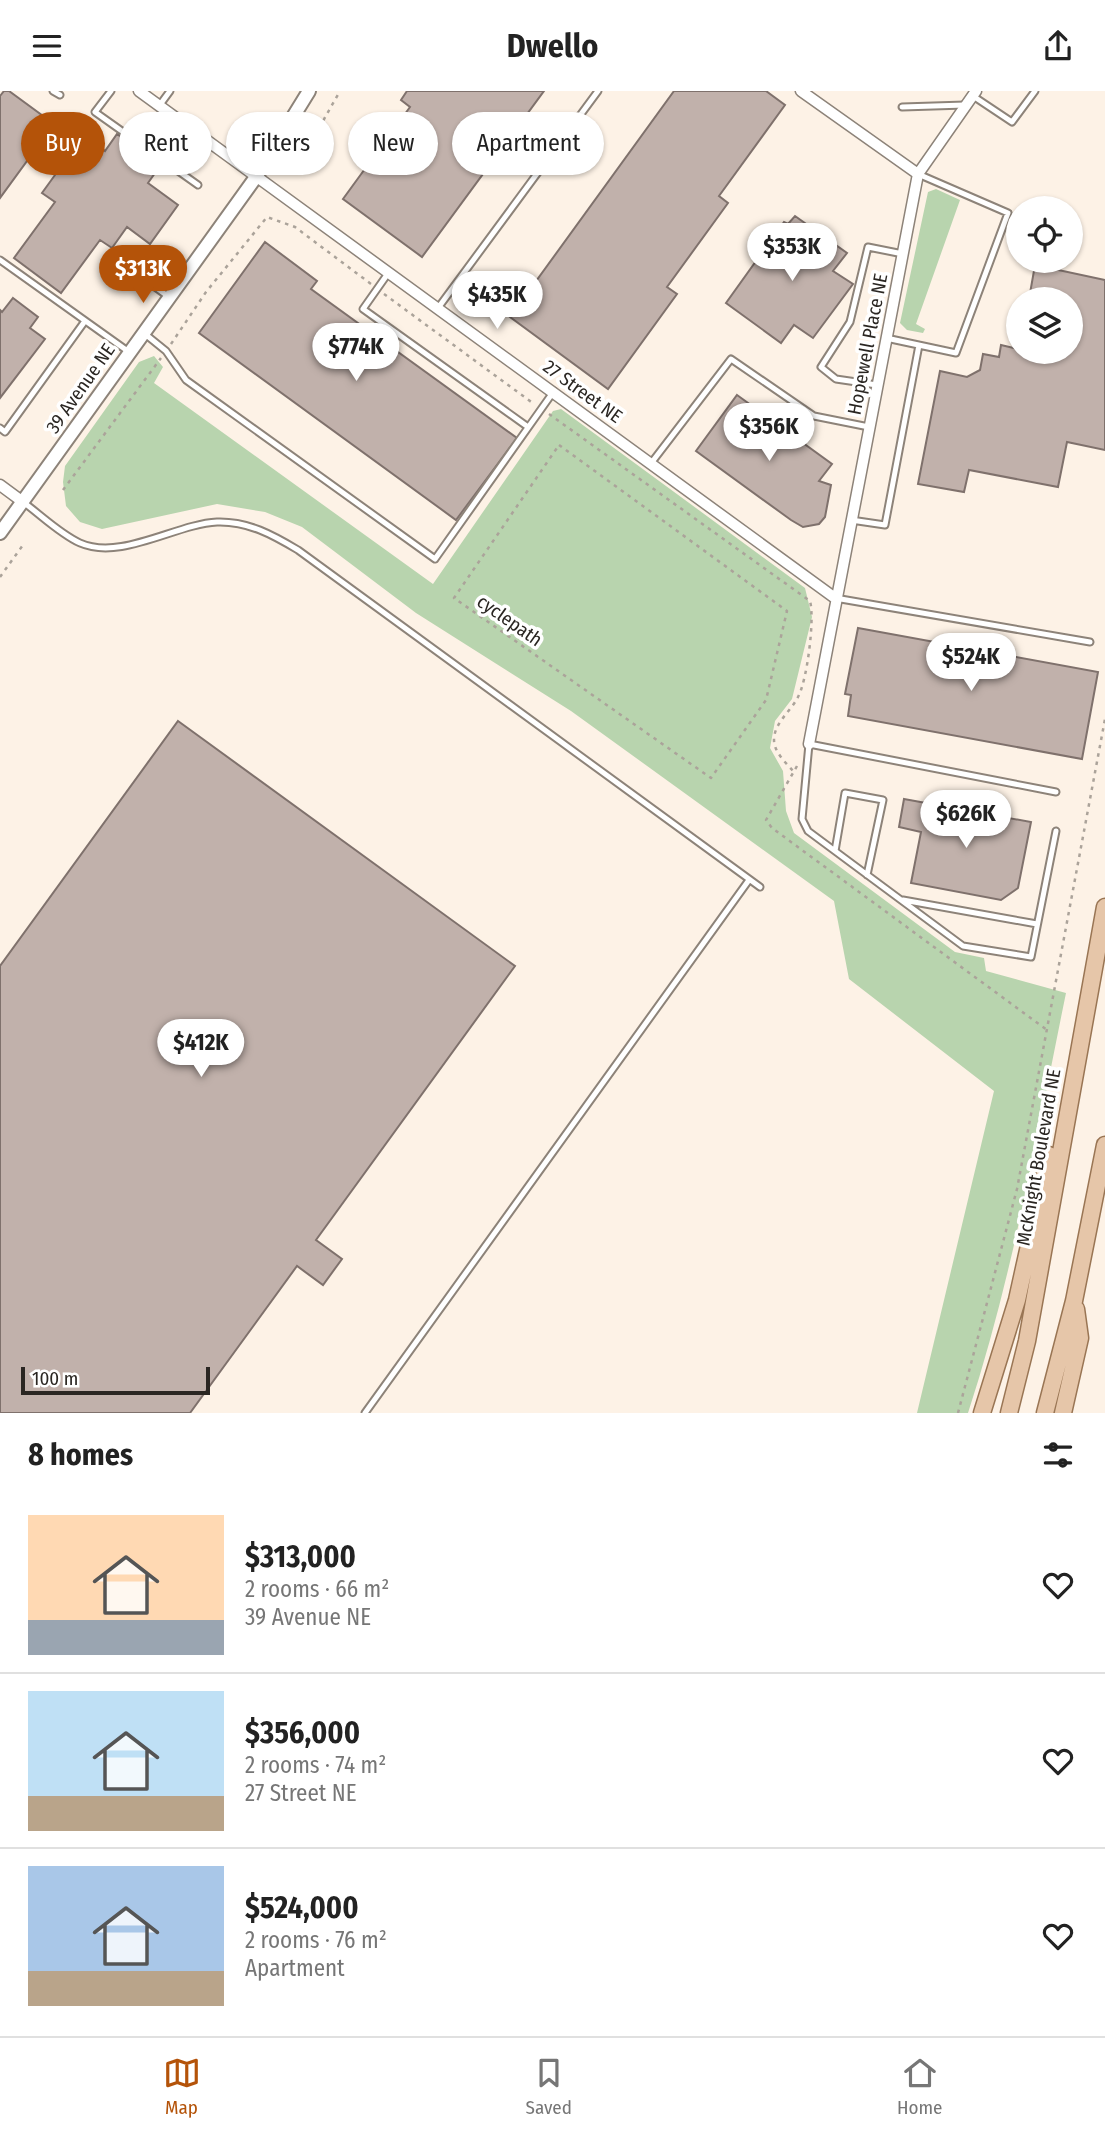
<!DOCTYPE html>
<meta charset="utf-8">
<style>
body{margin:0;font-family:"Fira Sans Condensed",sans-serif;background:#f2f2f2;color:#222;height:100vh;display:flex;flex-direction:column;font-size:26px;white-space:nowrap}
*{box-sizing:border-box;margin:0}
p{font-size:23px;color:#767676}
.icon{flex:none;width:38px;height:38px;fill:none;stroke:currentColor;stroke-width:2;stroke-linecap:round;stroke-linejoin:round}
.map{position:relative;height:1322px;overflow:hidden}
.sheet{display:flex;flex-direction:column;background:#fff;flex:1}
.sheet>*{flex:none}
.banner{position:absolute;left:21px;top:21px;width:700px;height:63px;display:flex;gap:14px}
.controls{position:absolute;left:1006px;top:105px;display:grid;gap:14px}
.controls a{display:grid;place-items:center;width:77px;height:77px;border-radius:50%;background:#fff;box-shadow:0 2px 5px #0004;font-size:35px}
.scale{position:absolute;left:21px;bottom:18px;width:189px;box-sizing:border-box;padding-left:7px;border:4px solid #2a2622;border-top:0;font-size:19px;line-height:24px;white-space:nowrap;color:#2a2622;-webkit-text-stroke:5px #fff;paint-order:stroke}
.price{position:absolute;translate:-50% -60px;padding:0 16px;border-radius:24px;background:#fff;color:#222;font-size:23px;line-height:46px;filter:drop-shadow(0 2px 4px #0008)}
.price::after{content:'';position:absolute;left:50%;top:42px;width:21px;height:16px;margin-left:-10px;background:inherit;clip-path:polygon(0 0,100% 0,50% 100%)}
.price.on{background:#b45309;color:#fff}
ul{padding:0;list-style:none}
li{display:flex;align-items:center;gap:21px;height:175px;padding:0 28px}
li+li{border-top:2px solid #e0e0e0}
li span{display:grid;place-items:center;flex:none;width:196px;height:140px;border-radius:0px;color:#555}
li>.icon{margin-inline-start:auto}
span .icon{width:84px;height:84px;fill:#fffc;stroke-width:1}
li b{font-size:30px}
h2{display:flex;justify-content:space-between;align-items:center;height:84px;padding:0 28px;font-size:30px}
.pill{padding:0 24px;border-radius:32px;background:#fff;box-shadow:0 2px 5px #0004;font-size:24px;line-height:63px}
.pill.on{background:#b45309;color:#fff}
header{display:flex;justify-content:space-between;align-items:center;height:91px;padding:0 28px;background:#fff;font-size:32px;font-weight:700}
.tab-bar{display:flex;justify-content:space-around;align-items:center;height:98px;border-top:2px solid #e0e0e0;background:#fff;font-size:19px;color:#767676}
.tab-bar a{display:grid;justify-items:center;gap:4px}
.tab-bar .on{color:#b45309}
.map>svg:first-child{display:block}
.green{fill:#b8d4ae}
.building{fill:#c1b1ab;stroke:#7f716c;stroke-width:2}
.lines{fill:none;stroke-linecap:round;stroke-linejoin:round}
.service-casing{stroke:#8d8379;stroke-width:9}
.minor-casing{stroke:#8d8379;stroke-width:13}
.tertiary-casing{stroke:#8d8379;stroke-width:16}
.primary-casing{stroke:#997554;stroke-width:19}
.path{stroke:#aba39a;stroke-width:2.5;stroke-dasharray:3.5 5;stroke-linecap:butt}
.service{stroke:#fff;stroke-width:5}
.minor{stroke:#fff;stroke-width:10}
.tertiary{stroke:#fff;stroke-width:12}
.primary{stroke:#e6c6a9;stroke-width:16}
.labels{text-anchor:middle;stroke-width:7;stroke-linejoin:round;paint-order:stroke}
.street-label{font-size:19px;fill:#2a2622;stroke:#fff}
</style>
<header><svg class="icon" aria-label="menu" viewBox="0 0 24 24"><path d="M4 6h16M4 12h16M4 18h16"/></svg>Dwello<svg class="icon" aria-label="share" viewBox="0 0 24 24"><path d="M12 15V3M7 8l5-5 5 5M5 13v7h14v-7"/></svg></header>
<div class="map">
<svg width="1105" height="1322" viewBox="0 0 1105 1322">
<rect width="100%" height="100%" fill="#fdf2e6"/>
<path class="green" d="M936 98 960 109 916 233 925 238 923 242 907 239 900 232 928 101Z
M154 265 163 276 154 292 433 493 553 320 561 318 805 497 812 526 792 608 775 630 770 657 783 680 786 720 794 742 955 861 984 867 986 880 1066 902C1037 1043 1013 1185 968 1322H917L994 1000 849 888 834 810 571 620 416 522 302 436 265 421 217 413 102 438 80 431 66 415 63 391 65 375 139 271Z"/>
<path class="building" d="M4 0H9L54 33 0 107V5Z
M407 0H544L422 166 343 108 410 16 401 9Z
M674 0H766L785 14 719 105 728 112 667 196 677 203 608 298 510 226Z
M71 35 105 60 117 43 160 75 148 92 178 114 150 153 127 136 112 157 100 149 61 202 14 167 55 111 42 102 55 84 43 74Z
M795 125 847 162 833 180 853 193 813 247 794 234 781 252 726 212 784 131 788 133Z
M265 151 317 190 311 198 517 347 456 429 199 242Z
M1035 174 1105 189V359L1067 351 1058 396 969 379 964 401 918 393 940 280 967 286 980 279 983 263 999 266 1001 254 1018 258V261H1071V208H1029Z
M13 207 38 226 30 237 45 248 0 307V219L2 221Z
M737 304 832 373 819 390 831 394 825 426 819 433 803 436 791 429 696 360Z
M858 537 1098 581 1082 668 848 625 851 604 845 603Z
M178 630 515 875 316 1149 342 1168 323 1194 297 1175 190 1322H0V875Z
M904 708 1031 731 1018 797 1001 809 911 792 921 741 899 736Z"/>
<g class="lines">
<g class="service-casing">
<path id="service" d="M53 0 60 4
M111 0 95 21 198 94
M973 5 1012 31 1035 0
M159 15 170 0
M902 16 965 14
M114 166 169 206
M0 169 129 261
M389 181 363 218 528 336
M438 217 598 0
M145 243 166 260 186 289 435 468 554 300
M886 247 956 262 1008 122 918 83
M877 294 836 288 821 276 850 231 868 156 903 163
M0 337 5 341 85 230
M652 371 731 268 814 325 869 336
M23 411C41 424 60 443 80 452 121 470 176 433 217 431 248 430 273 444 298 459L760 796
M851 429 885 434 919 254
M835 507 1090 551
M1056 740 1031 866 963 855 808 740 802 728 809 653 1056 701
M835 760 845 702 883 709 867 784
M903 809 1037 833
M365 1322 749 789"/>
</g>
<g class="minor-casing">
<path id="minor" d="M139 0 835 507
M801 0 918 83
M0 394 23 411
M809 653 918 83 976 0"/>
</g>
<g class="tertiary-casing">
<path id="tertiary" d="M0 442 256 86 309 0"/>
</g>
<g class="primary-casing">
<path id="primary" d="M982 1322 1017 1209 1049 1064
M1009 1322 1027 1250 1105 816
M1045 1322 1074 1210 1105 1054
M1063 1322 1080 1247 1076 1218"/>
</g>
<path class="path" d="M294 81 340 0
M384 203 534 313
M171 253 206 201 267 126 295 136 371 193
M549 323 810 510C815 528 807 590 798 606 791 620 774 632 774 649 774 661 786 672 794 681
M559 354 787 520 766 609 711 687 454 507Z
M63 399 161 267
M0 486 23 454
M797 675 766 729 772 737 1047 939
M958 1322 1017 1098 1105 628"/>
<use href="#service" class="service"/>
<use href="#minor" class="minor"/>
<use href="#tertiary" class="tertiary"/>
<use href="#primary" class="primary"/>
</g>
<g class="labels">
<g class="street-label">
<text transform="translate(867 253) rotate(-79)" y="7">Hopewell Place NE</text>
<text transform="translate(80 297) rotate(-55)" y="7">39 Avenue NE</text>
<text transform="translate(583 300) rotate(36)" y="7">27 Street NE</text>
<text transform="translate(510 529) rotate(35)" y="7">cyclepath</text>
<text transform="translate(1038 1066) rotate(-80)" y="7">McKnight Boulevard NE</text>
</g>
</g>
</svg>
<div class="controls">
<a><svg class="icon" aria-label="locate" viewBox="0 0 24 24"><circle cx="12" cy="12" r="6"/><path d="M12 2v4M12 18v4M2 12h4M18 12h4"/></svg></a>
<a><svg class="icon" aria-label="layers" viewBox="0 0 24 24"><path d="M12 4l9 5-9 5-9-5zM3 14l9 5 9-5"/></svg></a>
</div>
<div class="scale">100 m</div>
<b class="price" style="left:792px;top:192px">$353K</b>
<b class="price on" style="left:143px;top:214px">$313K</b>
<b class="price" style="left:497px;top:240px">$435K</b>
<b class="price" style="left:356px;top:292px">$774K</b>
<b class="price" style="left:769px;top:372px">$356K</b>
<b class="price" style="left:971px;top:602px">$524K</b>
<b class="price" style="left:966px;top:759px">$626K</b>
<b class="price" style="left:201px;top:988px">$412K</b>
<div class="banner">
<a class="pill on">Buy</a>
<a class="pill">Rent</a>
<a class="pill">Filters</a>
<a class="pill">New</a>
<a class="pill">Apartment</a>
</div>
</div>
<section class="sheet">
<h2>8 homes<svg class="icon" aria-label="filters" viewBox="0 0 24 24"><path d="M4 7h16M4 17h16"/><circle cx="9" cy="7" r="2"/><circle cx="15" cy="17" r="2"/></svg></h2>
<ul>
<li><span style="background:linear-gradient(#ffd9b3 75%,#9aa5b1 0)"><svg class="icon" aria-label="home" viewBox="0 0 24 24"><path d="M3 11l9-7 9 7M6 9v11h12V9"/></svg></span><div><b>$313,000</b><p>2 rooms · 66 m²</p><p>39 Avenue NE</p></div><svg class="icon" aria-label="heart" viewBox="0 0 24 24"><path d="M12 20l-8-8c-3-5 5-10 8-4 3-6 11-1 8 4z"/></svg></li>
<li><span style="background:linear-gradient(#bfe0f5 75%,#b9a48a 0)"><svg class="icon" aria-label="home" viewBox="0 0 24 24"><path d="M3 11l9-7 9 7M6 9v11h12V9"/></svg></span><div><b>$356,000</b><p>2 rooms · 74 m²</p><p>27 Street NE</p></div><svg class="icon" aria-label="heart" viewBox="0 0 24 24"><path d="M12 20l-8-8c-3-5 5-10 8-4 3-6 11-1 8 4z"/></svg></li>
<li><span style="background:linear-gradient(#a9c7e8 75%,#b9a48a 0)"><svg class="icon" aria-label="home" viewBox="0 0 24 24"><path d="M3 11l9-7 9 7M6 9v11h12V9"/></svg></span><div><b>$524,000</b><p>2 rooms · 76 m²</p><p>Apartment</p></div><svg class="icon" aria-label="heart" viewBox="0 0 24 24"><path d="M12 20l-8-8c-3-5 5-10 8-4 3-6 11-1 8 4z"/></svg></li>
</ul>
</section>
<nav class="tab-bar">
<a class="on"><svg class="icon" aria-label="map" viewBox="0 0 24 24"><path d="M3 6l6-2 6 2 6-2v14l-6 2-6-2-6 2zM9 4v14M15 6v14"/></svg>Map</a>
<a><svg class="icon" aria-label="saved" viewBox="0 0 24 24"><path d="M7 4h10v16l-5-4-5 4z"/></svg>Saved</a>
<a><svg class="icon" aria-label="home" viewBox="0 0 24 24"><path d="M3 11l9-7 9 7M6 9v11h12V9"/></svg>Home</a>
</nav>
